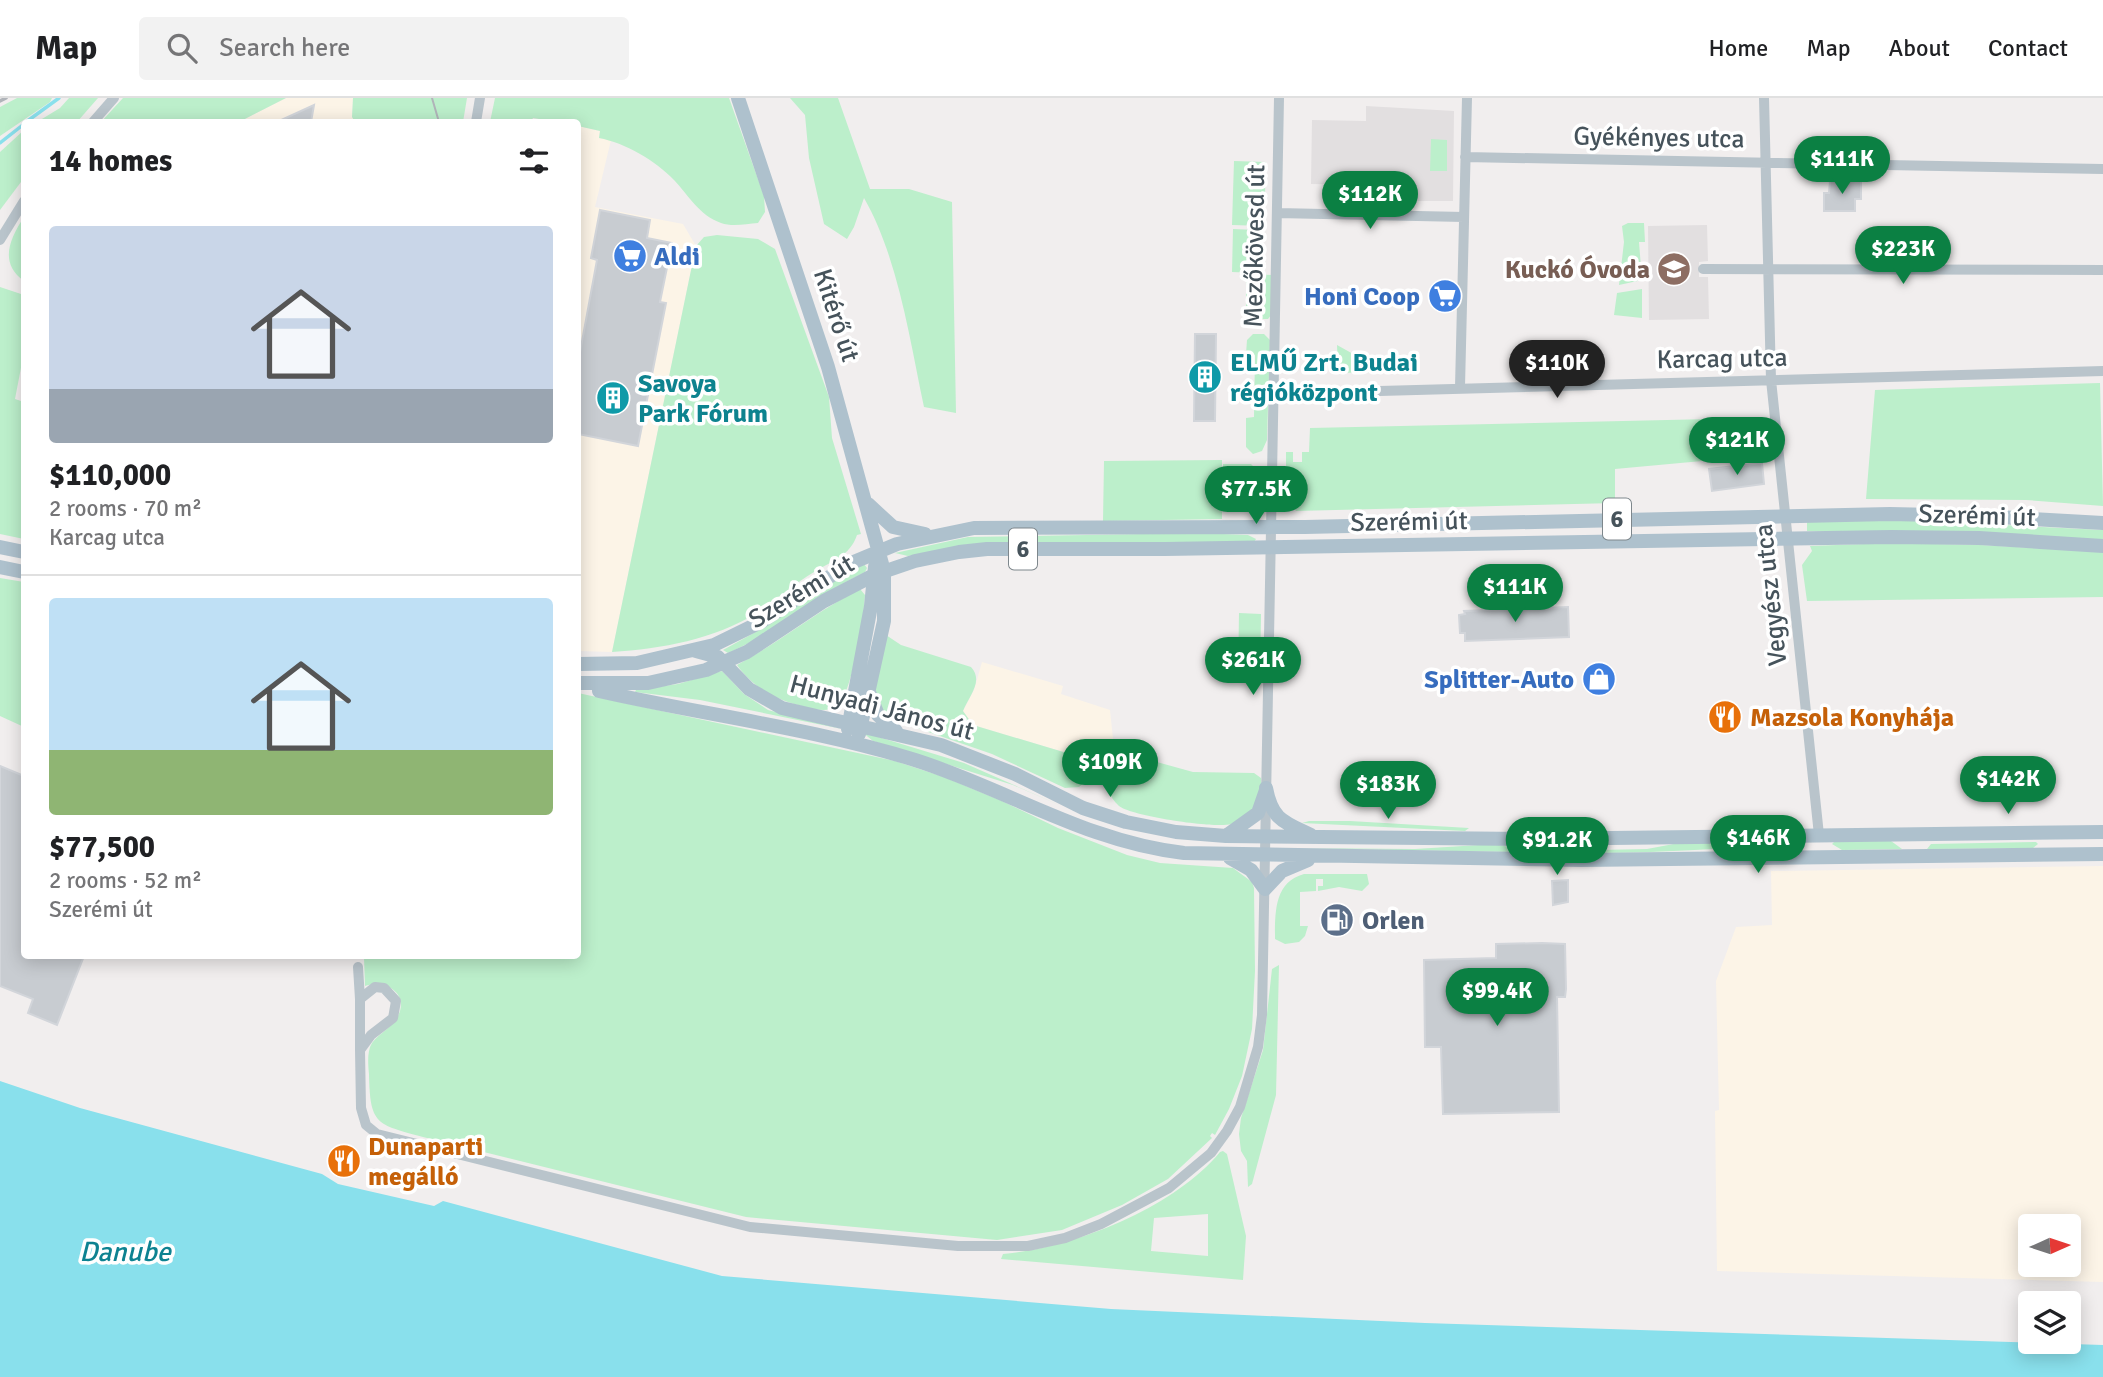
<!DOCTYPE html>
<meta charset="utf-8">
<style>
body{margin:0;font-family:Signika,sans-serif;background:#f2f2f2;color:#202124;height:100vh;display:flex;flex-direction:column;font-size:26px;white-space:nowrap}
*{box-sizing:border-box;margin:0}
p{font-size:23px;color:#757577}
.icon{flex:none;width:38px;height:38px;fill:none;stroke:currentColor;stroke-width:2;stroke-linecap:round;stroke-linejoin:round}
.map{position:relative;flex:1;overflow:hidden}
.panel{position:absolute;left:21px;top:21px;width:560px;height:840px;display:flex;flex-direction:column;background:#fff;border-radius:7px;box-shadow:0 4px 18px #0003}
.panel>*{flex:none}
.needle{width:46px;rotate:87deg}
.buttons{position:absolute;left:2018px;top:1116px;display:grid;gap:14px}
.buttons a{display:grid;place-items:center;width:63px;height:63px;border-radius:7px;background:#fff;box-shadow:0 4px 18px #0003;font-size:35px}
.price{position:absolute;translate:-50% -60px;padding:0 16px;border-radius:24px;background:#0b8043;color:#fff;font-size:23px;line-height:46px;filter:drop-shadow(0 2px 4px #0008)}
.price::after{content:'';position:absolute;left:50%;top:42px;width:21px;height:16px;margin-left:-10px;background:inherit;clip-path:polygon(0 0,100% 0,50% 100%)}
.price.active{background:#222;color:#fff}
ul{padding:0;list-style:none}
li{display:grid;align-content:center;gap:14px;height:371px;padding:0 28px}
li+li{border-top:2px solid #e0e0e0}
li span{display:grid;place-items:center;height:217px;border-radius:7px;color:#555}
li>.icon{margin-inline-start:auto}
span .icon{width:126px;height:126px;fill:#fffc;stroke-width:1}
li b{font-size:30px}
h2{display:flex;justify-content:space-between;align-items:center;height:84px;padding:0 28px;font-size:30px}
header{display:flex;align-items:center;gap:42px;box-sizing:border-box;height:98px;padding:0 35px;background:#fff;border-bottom:2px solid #e0e0e0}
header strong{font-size:33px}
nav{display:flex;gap:38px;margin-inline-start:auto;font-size:24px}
.search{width:490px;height:63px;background:#f2f2f2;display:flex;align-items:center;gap:18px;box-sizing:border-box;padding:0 24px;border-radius:7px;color:#757577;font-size:26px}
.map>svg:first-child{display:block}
.commercial{fill:#fcf4e7;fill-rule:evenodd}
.education{fill:#e2dfe0}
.green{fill:#bcefcb;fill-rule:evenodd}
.water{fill:#89e0ec}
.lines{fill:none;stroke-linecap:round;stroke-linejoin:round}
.stream{stroke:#89e0ec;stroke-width:3.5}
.building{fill:#c8ccd1;stroke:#d2d5da;stroke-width:2}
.minor{stroke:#b9c4cb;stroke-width:10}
.major{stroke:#aec1cd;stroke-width:14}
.tram{stroke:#b0b4b9;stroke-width:2}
.rail{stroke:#b0b4b9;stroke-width:3.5}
.labels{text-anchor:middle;stroke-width:7;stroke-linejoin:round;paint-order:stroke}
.shield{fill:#fff;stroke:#7e878c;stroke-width:2}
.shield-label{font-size:24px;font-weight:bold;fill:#46535b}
.street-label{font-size:26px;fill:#46535b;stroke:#fff}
.shop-label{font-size:26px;font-weight:bold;fill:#366cbe;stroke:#fff;text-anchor:end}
.education-label{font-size:26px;font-weight:bold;fill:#785e54;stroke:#fff;text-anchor:end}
.culture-label{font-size:26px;font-weight:bold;fill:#0d838f;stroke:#fff;text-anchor:start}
.food-label{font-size:26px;font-weight:bold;fill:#c56008;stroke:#fff;text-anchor:start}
.service-label{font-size:26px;font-weight:bold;fill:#4e5e75;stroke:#fff;text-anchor:start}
.water-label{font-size:28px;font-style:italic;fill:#0d8291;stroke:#fff}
</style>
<header>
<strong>Map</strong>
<div class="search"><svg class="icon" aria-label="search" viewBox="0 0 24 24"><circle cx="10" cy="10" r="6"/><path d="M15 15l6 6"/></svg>Search here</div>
<nav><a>Home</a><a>Map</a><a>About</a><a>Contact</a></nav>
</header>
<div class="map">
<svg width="2103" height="1279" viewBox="0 0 2103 1279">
<rect width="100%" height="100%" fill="#f1eeee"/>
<path class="commercial" d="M286 0H353L352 19 355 24H239Z
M578 28 600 33 599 40 611 42 595 109 683 126 696 148 612 554 578 553Z
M982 564 1063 588 1061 596 1110 612 1113 641 1104 666 1085 664 1077 658 973 627 963 613 974 592Z
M2103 768V1184L1717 1173 1715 1013 1719 1012 1716 883 1736 829 1772 827 1771 773ZM2030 1129H2068V1167H2030Z"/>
<path class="education" d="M1366 8 1454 13 1453 103H1364V87L1311 86 1312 22 1366 23Z
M1707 127 1708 163 1699 164V179H1708L1709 221 1649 222 1648 128Z"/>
<path class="green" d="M17 0H52L50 4 0 38V9Z
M69 0H98L77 24H37L60 10Z
M123 0H286L239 24H101Z
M353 0H467L463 24H355L352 19Z
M495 0H729L764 98 765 114 758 125C746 126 732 129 721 125 699 117 689 98 674 82 655 62 625 45 599 40L600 33 578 28V24H557L533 20 531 24H490Z
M790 0H838L870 91H909L952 104 956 315 924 309C910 243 898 159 864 100L854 129 847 141 824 126 809 60 805 17Z
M24 32V80L0 112V54Z
M1431 41 1447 42V73H1430Z
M1234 63 1266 64 1264 128 1232 127Z
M24 119V183C0 166 8 143 24 119Z
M1628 125H1644L1645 144H1639L1642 182 1619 187 1624 144 1622 128Z
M1233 131 1256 132 1255 175 1232 174Z
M717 137 758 141 775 151 829 299 832 340 861 436 857 437C850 458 832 463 814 474 794 486 776 502 757 515 714 541 662 551 612 554L696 148 704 139Z
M1246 176 1272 177 1271 217 1268 221H1250L1246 217Z
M0 189 24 197V254L15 301 24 304V441L0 436Z
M1642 191V220L1614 217 1617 195Z
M1253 236H1264L1270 242 1267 342 1262 353 1253 356 1246 349V320L1254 319 1255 257 1246 256 1247 242Z
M1337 247 1355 257 1377 274 1338 275Z
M2100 285 2103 408 2026 402 1866 401 1875 292Z
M1711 321 1713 362 1615 371V405L1296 413 1286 400V354H1293V364H1302V354H1309L1310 330Z
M1222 362V421L1103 423 1104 363Z
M1223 366H1251L1260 375 1258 401 1253 407 1223 408Z
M1907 422 2103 432V442L1807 433V424Z
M1199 435 1248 437 1256 441 1254 444 972 446 908 458 895 455 968 439Z
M1891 445 1980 447 2103 454V499L1807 503 1802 467 1812 453 1810 448Z
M864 466 867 470 865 474C817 497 777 534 728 555L723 552 763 530 836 480Z
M0 480 24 484V629L0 618Z
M860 491 865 497C864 517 852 600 836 609 824 616 806 609 794 606 772 600 750 586 737 567 780 544 817 513 860 491Z
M1239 515 1261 516 1260 580 1238 579Z
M886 537 901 547 971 569C984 583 969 598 963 613L973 627 1080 659 1087 668 1085 684 1079 689 1065 690 992 656 888 620 876 606 873 594Z
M722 573 744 596 768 612 842 631 700 602 635 594 636 592 678 586Z
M578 595 895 663 944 679 1002 703 1058 730 1127 757 1160 765 1233 770 1252 784 1254 790 1255 873 1252 931 1242 978 1229 1011 1215 1037 1212 1035 1210 1038 1212 1040 1168 1081 1122 1107 1062 1132 997 1142 746 1119 423 1039C376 1026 370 1027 369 976 368 966 367 953 372 945 381 933 395 929 400 913 406 892 382 882 365 888L364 860H337V858H578Z
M862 634 964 665 1066 710 1013 687 873 643Z
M1110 651 1193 674 1254 675 1261 680C1264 700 1251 719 1231 726 1217 731 1131 718 1119 708 1103 694 1103 671 1107 652Z
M1350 723 1469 730 1465 733 1302 725 1309 723Z
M1835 743H1891L1902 751 1842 752 1832 746Z
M1794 744V747C1729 749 1665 755 1600 755L1597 752 1647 751 1679 745Z
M2036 744 2038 746 2033 750 1927 751 1931 746Z
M1495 746 1523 752H1561L1568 755 1288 750 1415 751Z
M1304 776H1367L1369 786 1362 793 1339 789 1318 793V788H1323V781H1316V793L1300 794V828H1308L1305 838 1299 844 1285 846 1275 841C1275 815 1274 784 1304 776Z
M1279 867 1276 997 1252 1086 1248 1089 1247 1063 1241 1053 1239 1036 1241 1020 1263 952 1272 871Z
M1223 1053 1227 1056 1246 1138 1243 1182 1001 1161 1003 1156C1073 1150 1174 1110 1220 1054ZM1208 1116V1158L1151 1153 1154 1120Z"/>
<path class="water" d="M0 983 80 1010 322 1076 338 1086 434 1108 443 1103 722 1178 1111 1211 1425 1225 2103 1247V1279H0Z"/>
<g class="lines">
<path class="stream" d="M26 24 59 0
M0 45 24 26"/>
</g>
<path class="building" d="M314 7 311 24H277Z
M1830 83H1861V101H1855V113H1824V95H1829Z
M600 112 650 122 647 140 672 145 660 204 666 205 638 348 578 336V265L597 162 591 160Z
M1195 236H1216L1215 323H1194Z
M1762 365 1764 386 1712 393 1709 371Z
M1568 509 1569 539 1465 543V535H1460L1459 517 1465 516 1464 513Z
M0 668 24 678V858H84L57 927 28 915 33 901 0 888Z
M1568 782V804L1553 807 1552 783Z
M1542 845 1565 846 1566 891 1565 899H1557L1559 1014 1443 1016 1441 949H1425L1424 862 1496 860V846Z"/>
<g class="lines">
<path class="minor" d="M1764 0 1771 282 1819 737
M93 24 114 0
M476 24 480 0
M1465 59 2103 71
M1277 115 1464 119
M0 142 24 103
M1703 171 2103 172
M1460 289 1467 0
M1343 294 2103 273
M358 869 360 901
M360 952V901L375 889 384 890 396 903 393 920 371 937 360 952 361 1010 366 1027 377 1036 750 1129 958 1148H1028L1065 1140 1101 1126 1169 1090 1211 1055 1227 1033 1240 1009 1258 949 1262 917 1279 0"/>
<path class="major" d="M738 0 828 269 884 473V523L859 636
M868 406 893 429 925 436
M0 449 24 454
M0 469 24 474
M696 553 718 559 749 591 782 610 941 647 1015 676 1083 710 1126 724 1176 734 1226 738 1527 741 2103 734
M578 566 637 565 714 547 761 524 849 466 897 446 974 430 1305 429 1890 416 1980 418 2103 425
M578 585H648L706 572 747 554 824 503 874 477 915 463 959 454 987 451H1165L1891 439 1979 440 2103 448
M599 593C704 617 812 630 915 662 1007 691 1086 744 1184 755L1581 762 2103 756
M869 594 878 617 896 633
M848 631 871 508 875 469
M1266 690C1272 722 1284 724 1311 737
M1226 738 1258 715 1266 692
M1230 760 1251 772 1265 791 1282 773 1308 762"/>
<path class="tram" d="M432 0 439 24"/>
<path class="rail" d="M0 3 6 0"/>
</g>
<defs>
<g id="supermarket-disc" transform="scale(1.75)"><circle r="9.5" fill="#3f7fe0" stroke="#fff"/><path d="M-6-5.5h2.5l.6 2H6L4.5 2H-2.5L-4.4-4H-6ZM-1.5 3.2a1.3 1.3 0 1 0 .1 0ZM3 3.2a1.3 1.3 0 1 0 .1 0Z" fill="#fff"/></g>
<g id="school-disc" transform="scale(1.75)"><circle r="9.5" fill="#8d6e63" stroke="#fff"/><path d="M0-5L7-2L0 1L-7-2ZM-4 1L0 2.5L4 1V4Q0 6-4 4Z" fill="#fff"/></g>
<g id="building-disc" transform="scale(1.75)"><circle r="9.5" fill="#0f9aa8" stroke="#fff"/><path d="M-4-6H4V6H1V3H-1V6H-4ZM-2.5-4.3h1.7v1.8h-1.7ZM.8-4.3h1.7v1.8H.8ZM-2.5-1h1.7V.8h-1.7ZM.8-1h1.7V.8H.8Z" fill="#fff"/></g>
<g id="shop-disc" transform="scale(1.75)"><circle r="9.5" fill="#3f7fe0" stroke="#fff"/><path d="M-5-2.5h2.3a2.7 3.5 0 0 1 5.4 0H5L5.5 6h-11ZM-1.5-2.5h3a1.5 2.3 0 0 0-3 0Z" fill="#fff"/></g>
<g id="restaurant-disc" transform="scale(1.75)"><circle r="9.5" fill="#e8710a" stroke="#fff"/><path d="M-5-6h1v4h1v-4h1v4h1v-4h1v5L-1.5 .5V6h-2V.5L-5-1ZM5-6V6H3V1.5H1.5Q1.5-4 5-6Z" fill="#fff"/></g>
<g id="fuel-disc" transform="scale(1.75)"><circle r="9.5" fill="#5c6f8a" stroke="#fff"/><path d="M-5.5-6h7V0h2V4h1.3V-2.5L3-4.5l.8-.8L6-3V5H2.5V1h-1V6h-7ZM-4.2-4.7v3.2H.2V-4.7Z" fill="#fff"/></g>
</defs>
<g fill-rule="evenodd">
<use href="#supermarket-disc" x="630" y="158"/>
<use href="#school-disc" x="1674" y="171"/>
<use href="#supermarket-disc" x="1445" y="198"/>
<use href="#building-disc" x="1205" y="279"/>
<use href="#building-disc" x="613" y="300"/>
<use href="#shop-disc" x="1599" y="581"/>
<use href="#restaurant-disc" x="1725" y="619"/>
<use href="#fuel-disc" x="1337" y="822"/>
<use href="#restaurant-disc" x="344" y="1063"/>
</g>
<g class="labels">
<g class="shield">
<rect x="1603" y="400.5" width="28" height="41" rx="5"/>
<rect x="1009" y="430.5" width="28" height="41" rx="5"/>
</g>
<g class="shield-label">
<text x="1617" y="429">6</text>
<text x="1023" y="459">6</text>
</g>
<g class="street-label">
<text transform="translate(1659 39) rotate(1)" y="9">Gyékényes utca</text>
<text transform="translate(1254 148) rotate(-89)" y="9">Mezőkövesd út</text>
<text transform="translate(837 217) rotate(72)" y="9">Kitérő út</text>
<text transform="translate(1722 260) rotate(-1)" y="9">Karcag utca</text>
<text transform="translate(1977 417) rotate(2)" y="9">Szerémi út</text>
<text transform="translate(1409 423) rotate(-1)" y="9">Szerémi út</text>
<text transform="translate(801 493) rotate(-31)" y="9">Szerémi út</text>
<text transform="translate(1770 497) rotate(-96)" y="9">Vegyész utca</text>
<text transform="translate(882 609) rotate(15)" y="9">Hunyadi János út</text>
</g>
<g class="shop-label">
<text x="654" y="167" text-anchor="start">Aldi</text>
<text x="1420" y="207">Honi Coop</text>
<text x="1574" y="590">Splitter-Auto</text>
</g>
<g class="education-label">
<text x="1650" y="180">Kuckó Óvoda</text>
</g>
<g class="culture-label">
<text x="1230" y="273">ELMŰ Zrt. Budai<tspan x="1230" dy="30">régióközpont</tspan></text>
<text x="638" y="294">Savoya<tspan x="638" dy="30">Park Fórum</tspan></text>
</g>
<g class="food-label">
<text x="1750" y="628">Mazsola Konyhája</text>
<text x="368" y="1057">Dunaparti<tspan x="368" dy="30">megálló</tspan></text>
</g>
<g class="service-label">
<text x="1362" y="831">Orlen</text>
</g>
<g class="water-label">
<text x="125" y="1163">Danube</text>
</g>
</g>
</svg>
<div class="buttons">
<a><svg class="needle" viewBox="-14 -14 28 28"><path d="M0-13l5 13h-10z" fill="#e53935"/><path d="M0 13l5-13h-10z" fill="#757577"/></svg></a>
<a><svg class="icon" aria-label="layers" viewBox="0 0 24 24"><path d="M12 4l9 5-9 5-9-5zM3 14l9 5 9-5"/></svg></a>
</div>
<b class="price" style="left:1842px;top:98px">$111K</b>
<b class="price" style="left:1370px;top:133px">$112K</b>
<b class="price" style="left:1903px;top:188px">$223K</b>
<b class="price active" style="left:1557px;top:302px">$110K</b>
<b class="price" style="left:1737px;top:379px">$121K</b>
<b class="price" style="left:1256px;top:428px">$77.5K</b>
<b class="price" style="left:1515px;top:526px">$111K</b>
<b class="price" style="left:1253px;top:599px">$261K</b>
<b class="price" style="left:1110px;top:701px">$109K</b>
<b class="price" style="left:2008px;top:718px">$142K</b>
<b class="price" style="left:1388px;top:723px">$183K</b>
<b class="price" style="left:1758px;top:777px">$146K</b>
<b class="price" style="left:1557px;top:779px">$91.2K</b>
<b class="price" style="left:1497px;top:930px">$99.4K</b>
<section class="panel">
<h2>14 homes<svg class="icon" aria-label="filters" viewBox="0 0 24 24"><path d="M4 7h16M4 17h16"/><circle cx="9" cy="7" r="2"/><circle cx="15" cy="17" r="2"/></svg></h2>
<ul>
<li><span style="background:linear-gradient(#c9d6e8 75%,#9aa5b1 0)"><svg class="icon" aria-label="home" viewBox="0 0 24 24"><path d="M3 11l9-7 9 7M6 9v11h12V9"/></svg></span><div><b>$110,000</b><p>2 rooms · 70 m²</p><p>Karcag utca</p></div></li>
<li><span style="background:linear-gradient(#bfe0f5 70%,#8fb573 0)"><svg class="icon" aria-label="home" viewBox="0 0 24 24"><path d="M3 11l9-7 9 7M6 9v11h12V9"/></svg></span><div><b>$77,500</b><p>2 rooms · 52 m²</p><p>Szerémi út</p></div></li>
</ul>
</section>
</div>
